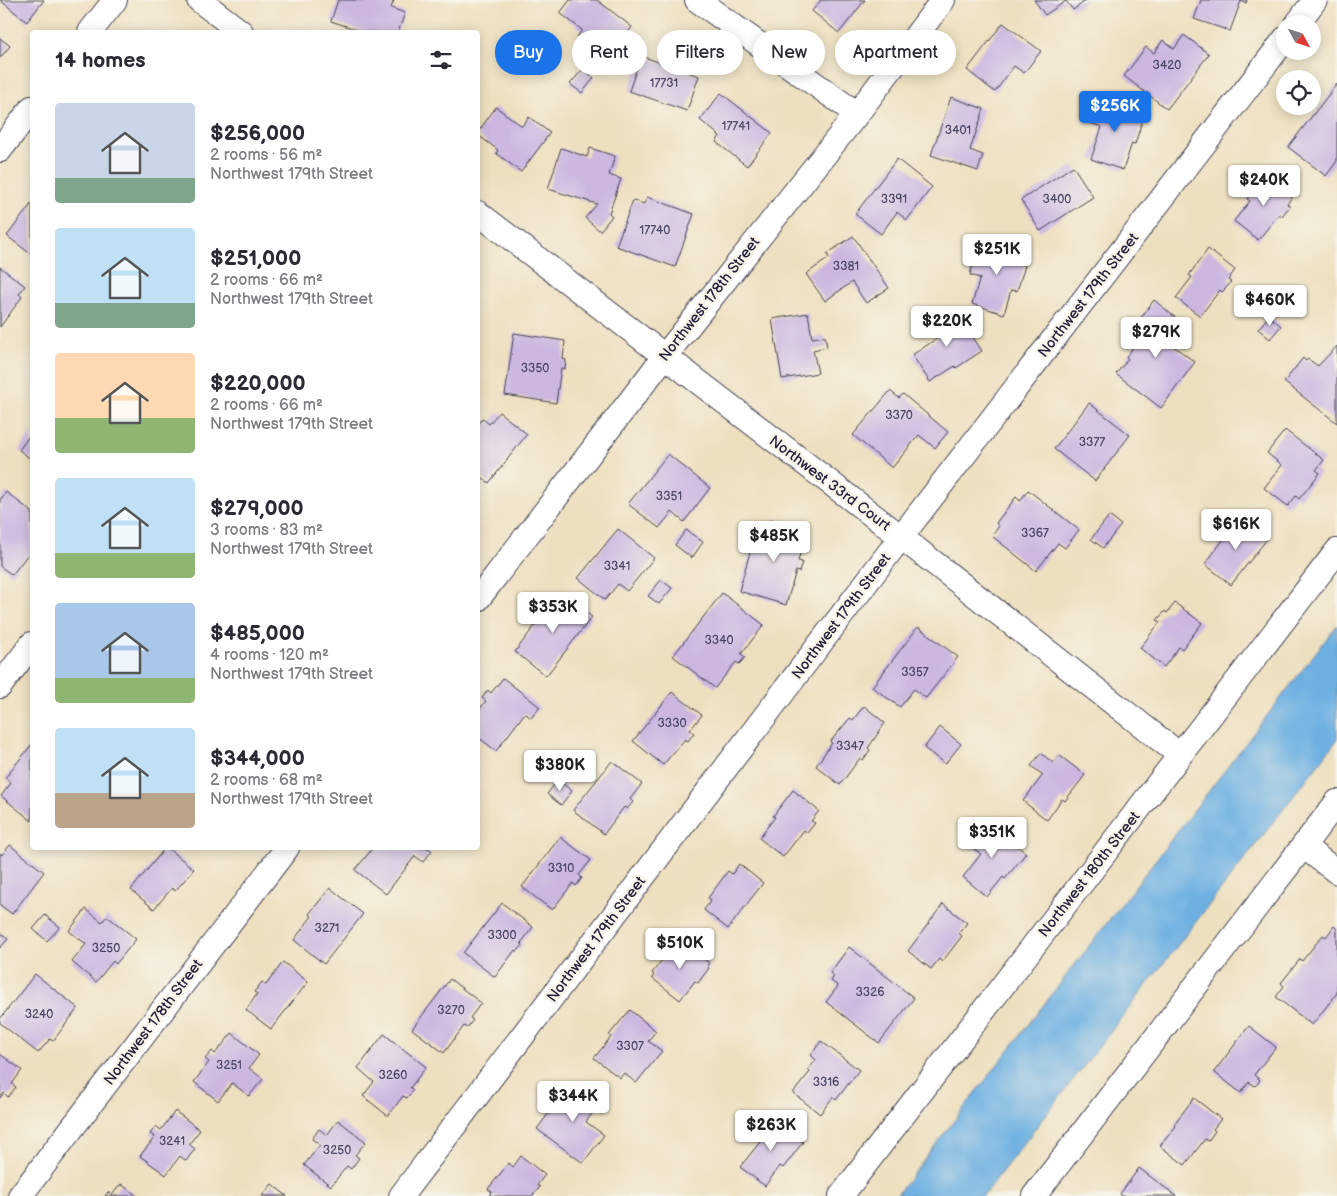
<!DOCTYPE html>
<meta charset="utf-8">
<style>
body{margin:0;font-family:"Balsamiq Sans",sans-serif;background:#f7f7f7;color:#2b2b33;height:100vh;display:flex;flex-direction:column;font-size:19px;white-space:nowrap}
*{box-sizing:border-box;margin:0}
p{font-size:16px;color:#7c7c81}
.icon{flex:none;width:28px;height:28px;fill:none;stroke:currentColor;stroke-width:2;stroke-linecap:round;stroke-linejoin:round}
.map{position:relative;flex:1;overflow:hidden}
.sheet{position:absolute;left:30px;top:30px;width:450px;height:820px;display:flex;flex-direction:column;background:#fff;border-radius:5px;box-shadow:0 2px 12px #0003}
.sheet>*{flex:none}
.guide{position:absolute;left:495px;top:30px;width:475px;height:45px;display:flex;gap:10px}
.needle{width:32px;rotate:130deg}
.tools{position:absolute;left:1276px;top:15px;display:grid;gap:10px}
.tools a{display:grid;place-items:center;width:45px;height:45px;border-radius:50%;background:#fff;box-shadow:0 2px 12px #0003;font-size:25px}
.price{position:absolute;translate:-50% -42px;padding:0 11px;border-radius:5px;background:#fff;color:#222;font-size:16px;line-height:32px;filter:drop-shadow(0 1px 2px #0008)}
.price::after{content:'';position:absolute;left:50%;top:30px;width:15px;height:11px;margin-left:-8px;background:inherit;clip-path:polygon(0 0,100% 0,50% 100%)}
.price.active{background:#1a73e8;color:#fff}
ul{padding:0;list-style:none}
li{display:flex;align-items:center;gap:15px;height:125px;padding:0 25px}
li span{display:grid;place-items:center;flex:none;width:140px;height:100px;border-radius:5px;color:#555}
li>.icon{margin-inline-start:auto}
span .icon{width:60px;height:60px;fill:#fffc;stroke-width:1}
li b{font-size:21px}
h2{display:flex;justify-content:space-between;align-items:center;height:60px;padding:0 25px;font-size:21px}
.pill{padding:0 18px;border-radius:22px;background:#fff;box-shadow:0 2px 12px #0003;font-size:18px;line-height:45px}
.pill.active{background:#1a73e8;color:#fff}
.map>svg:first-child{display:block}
.water{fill:#6db0e2;stroke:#48698e}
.building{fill:#cbb7e0}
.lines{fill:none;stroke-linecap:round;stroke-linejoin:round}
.minor-casing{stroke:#403e4f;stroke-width:26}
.minor{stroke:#fff;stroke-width:24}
.labels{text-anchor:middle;stroke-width:5;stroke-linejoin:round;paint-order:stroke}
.number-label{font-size:12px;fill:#4c4764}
.street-label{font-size:15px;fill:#22223b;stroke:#f7f3e8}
</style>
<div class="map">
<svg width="1337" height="1196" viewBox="0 0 1337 1196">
<rect width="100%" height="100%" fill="#f7f3e8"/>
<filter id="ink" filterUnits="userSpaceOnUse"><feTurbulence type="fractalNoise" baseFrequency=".02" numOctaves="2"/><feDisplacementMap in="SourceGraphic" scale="10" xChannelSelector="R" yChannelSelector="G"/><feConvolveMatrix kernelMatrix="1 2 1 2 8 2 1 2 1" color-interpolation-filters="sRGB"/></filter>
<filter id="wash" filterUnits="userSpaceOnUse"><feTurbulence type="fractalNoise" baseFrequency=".0096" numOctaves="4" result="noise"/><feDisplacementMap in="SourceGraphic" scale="20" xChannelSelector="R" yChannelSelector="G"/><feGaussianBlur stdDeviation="1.12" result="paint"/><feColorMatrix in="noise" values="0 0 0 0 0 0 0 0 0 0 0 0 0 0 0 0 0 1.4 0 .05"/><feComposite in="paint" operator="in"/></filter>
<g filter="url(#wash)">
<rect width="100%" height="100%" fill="#ede0bf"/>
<path class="water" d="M1337 625V740L983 1196H896Z"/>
<g id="blocks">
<path class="building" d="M0 0H44L27 22Z
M338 0H394L391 8 405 13 398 32H364L331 21Z
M570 0H597L632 27 608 60 577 37 582 30 560 13Z
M821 0H865L839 33 812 11Z
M1034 0H1087L1073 10 1066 1 1045 15Z
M1201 0H1247L1246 3 1241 1 1230 31 1194 19Z
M1003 23 1041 51 1024 73 1014 66 995 92 967 70Z
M1184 35 1209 54 1167 109 1124 76 1146 47 1154 53 1163 40 1174 49Z
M0 38 10 46 0 58Z
M641 56 699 76 687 111 629 91Z
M583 69 594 78 582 93 570 84Z
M1337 84V161L1326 176 1288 147Z
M721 93 772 133 747 166 716 142 720 136 700 120Z
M951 97 984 109 970 150 983 155 978 171 931 155Z
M1098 99 1144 115 1135 144 1132 143 1123 170 1091 159 1102 127 1090 123Z
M496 107 522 126 529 117 550 133 521 172 496 153 498 150 478 135V132Z
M561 148 587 157 590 148 615 156 609 175 621 179 609 213 612 216 600 231 585 218 597 204 548 189Z
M897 159 932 187 907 220 897 212 881 234 855 214Z
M1073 166 1093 197 1040 231 1021 200Z
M1267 174 1294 194 1287 204 1290 206 1282 216 1279 214 1258 240 1234 221 1250 201 1247 199Z
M647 197 694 214 675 267 616 246 633 200 644 204Z
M32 203V255L7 236Z
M853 236 889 288 866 303 852 282 825 301 806 274 829 258 827 254Z
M995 240 1026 250 1021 264 1025 266 1017 291 1011 290 1004 314 972 304 980 278 970 275 977 250 990 254Z
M1208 249 1235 270 1228 280 1231 282 1227 287 1222 292 1220 290 1200 316 1176 298 1192 277 1189 275Z
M0 267 25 286 19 294 22 297 0 327Z
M1154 300 1176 318 1161 337 1195 362 1161 408 1116 374 1128 359 1126 357 1149 326 1140 319Z
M956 311 982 351 956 368 955 366 930 382 912 355 938 338 931 327Z
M808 313 812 338 825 336 827 347 813 350 818 373 782 379 772 319Z
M1269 316 1281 326 1270 339 1258 329Z
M514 333 565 341 563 359 566 360 565 369 561 368 556 403 505 395Z
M1337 346V423L1284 382 1303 358 1306 361 1308 359 1318 366Z
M890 391 899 398 903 394 948 432 935 448 919 435 892 468 853 435Z
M1089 403 1130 435 1095 481 1054 449Z
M499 412 527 434 489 483 478 474V424L482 418 489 424Z
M1285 430 1324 460 1316 470 1320 473 1299 499 1296 496 1288 506 1264 488 1282 465 1267 453Z
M32 432V460L19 450Z
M668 454 710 488 684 522 672 512 659 528 628 504Z
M1028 490 1079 530 1065 548 1058 543 1036 571 992 536 999 526 996 523 1016 497 1020 501Z
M6 492 32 512V549L12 575 0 566V500Z
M1109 516 1121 525 1103 548 1091 539Z
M1240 518 1267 539 1231 585 1205 564 1224 539 1222 536 1229 526 1232 529Z
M770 520 806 530 798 561 802 562 799 572 796 571 786 605 739 591 756 531 766 533Z
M618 529 654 558 627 591 618 584 605 600 578 578Z
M686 530 703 542 692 558 675 545Z
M661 580 672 588 659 604 648 596Z
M562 593 592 617 546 676 515 652 536 624 533 622 540 614 544 617Z
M722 593 764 625 741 654 745 657 742 661 739 664 736 662 715 688 673 656Z
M1175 603 1202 623 1182 649 1179 647 1164 667 1140 648 1160 622 1157 620 1165 611 1167 613Z
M918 627 958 657 926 698 914 689 900 707 872 687Z
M503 678 540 707 531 718 525 713 496 751 478 737V711L486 701 482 698 488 690 491 693Z
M672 692 702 715 690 730 694 733 688 741 685 739 663 765 633 741Z
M864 706 885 723 868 748 870 750 863 760 860 758 840 785 816 766 832 743 830 742 850 718 853 720Z
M940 727 961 744 945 764 924 748Z
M32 744V821L1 796 11 783 5 778Z
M1041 753 1053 763 1059 755 1085 775 1065 801 1062 799 1047 820 1023 801 1043 775 1031 766Z
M612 761 642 784 630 799 633 802 627 809 624 807 604 834 573 810Z
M558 780 572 791 561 805 547 794Z
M793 790 819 811 811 821 815 823 807 833 804 830 783 857 759 838 775 817 773 816Z
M985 821 1026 853 1005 879 1003 877 987 897 963 877 981 854 967 844Z
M560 837 591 860 579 875 582 878 576 886 573 883 552 910 522 887Z
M10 845 44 872 12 914 0 905V853L2 855Z
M165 848H167L194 869 175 891 172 888 154 909 131 890Z
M370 848H428L432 851 423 862 415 856 386 894 355 870 372 849Z
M739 864 763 883 728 929 704 910 711 900 708 898 728 871 732 874Z
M330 888 363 914 324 964 294 940 312 916 309 914Z
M502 903 533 927 521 943 523 945 517 952 515 950 495 977 463 953Z
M943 904 967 923 959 933 962 936 942 962 939 959 931 969 908 951Z
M86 909 102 922 107 916 136 939 116 964 113 961 96 982 72 962 86 944 69 931Z
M45 915 60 927 47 941 33 929Z
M1334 926 1337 929V993L1312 1025 1276 997 1284 986 1281 983 1300 959 1302 961 1323 935 1326 937Z
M0 932 8 939 0 948Z
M680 941 709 963 707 966 709 968 698 983 695 981 680 1000 652 978 654 975 652 973 676 942 678 944Z
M849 947 914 998 879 1043 826 1002 838 986 831 981 834 976 830 973Z
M283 962 308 982 271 1029 246 1010 257 994 254 992 262 982 266 985Z
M35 974 78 1008 53 1041 50 1039 38 1053 0 1023V1019Z
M450 979 481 1003 470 1018 473 1020 467 1028 464 1026 444 1053 412 1029Z
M630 1010 656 1031 648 1041 662 1051 636 1083 624 1073 620 1078 594 1058 611 1037 609 1035Z
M1249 1026 1276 1047 1254 1075 1260 1080 1258 1083 1255 1086 1249 1082 1241 1093 1214 1072Z
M232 1033 259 1055 249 1068 263 1079 249 1096 232 1083 218 1101 194 1082 209 1062 205 1059 212 1051 215 1054Z
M384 1034 426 1067 410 1088 413 1090 407 1098 403 1096 388 1116 363 1096 374 1082 358 1068Z
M821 1041 859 1070 836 1100 833 1097 820 1114 793 1093 810 1072 808 1070 816 1060 811 1055Z
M0 1054 22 1070 12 1084 16 1087 8 1097 4 1093 0 1098Z
M572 1082 600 1102 586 1122 604 1135 583 1163 537 1129Z
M1194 1098 1221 1119 1213 1129 1215 1131 1208 1141 1205 1139 1185 1165 1160 1146 1176 1126 1174 1124Z
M175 1111 200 1130 189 1144 195 1149 186 1161 180 1156 166 1175 140 1156 155 1137 150 1134 156 1126 161 1130Z
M769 1116 803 1142 783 1168 780 1166 765 1186 740 1167 760 1142 758 1140 766 1129 762 1125Z
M338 1120 366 1142 355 1155 359 1158 351 1169 347 1166 331 1186 304 1165 320 1145 312 1139 319 1129 327 1135Z
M521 1156 545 1175 537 1185 540 1187 532 1196H489L492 1192 488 1189 509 1163 513 1167Z
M1139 1168 1176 1196H1122L1120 1194Z
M121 1184 137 1196H105L108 1192 112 1195Z
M272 1184 287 1196H262Z"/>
</g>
</g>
<g filter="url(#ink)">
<use href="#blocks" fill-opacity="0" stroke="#403e4f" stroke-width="1"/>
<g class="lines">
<g class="minor-casing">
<path id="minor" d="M199 0 241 32
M697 0 857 114
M1297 24 1315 0
M90 32 115 0
M0 150 32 108
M478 213 901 537 1180 755
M478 599 664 357 857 114 943 0
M0 686 32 644
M1303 846 1337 872
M20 1196 287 848
M401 1196 901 537 1285 39
M841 1196 1337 551
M1034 1196 1337 802"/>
</g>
<use href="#minor" class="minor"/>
</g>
</g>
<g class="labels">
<g class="number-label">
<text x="1167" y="69">3420</text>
<text x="664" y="87">17731</text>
<text x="736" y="130">17741</text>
<text x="958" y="134">3401</text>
<text x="894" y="203">3391</text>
<text x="1057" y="203">3400</text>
<text x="655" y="234">17740</text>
<text x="846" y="270">3381</text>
<text x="535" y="372">3350</text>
<text x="899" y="419">3370</text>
<text x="1092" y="446">3377</text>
<text x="669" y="500">3351</text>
<text x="1035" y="537">3367</text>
<text x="617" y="570">3341</text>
<text x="719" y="644">3340</text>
<text x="915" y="676">3357</text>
<text x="672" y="727">3330</text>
<text x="850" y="750">3347</text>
<text x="561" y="872">3310</text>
<text x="327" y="932">3271</text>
<text x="502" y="939">3300</text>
<text x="106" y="952">3250</text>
<text x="870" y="996">3326</text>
<text x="451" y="1014">3270</text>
<text x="39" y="1018">3240</text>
<text x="630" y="1050">3307</text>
<text x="229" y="1069">3251</text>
<text x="393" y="1079">3260</text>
<text x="826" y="1086">3316</text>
<text x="172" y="1145">3241</text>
<text x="337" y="1154">3250</text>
</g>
<g class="street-label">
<text transform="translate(1088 295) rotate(-52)" y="5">Northwest 179th Street</text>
<text transform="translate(709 299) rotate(-52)" y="5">Northwest 178th Street</text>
<text transform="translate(830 483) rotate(37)" y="5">Northwest 33rd Court</text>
<text transform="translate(841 616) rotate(-53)" y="5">Northwest 179th Street</text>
<text transform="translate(1089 874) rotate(-52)" y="5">Northwest 180th Street</text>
<text transform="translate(596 939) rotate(-53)" y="5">Northwest 179th Street</text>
<text transform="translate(153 1022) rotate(-53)" y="5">Northwest 178th Street</text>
</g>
</g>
</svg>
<div class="tools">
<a><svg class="needle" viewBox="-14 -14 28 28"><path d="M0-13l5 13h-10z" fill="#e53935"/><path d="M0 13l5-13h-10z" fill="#7c7c81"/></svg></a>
<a><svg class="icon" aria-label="locate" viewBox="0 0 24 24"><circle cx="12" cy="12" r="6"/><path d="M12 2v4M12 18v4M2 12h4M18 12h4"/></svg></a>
</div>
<b class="price active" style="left:1115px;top:133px">$256K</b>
<b class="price" style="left:1264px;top:207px">$240K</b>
<b class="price" style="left:997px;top:276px">$251K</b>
<b class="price" style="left:1270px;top:327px">$460K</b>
<b class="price" style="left:947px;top:348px">$220K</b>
<b class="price" style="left:1156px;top:359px">$279K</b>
<b class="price" style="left:1236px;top:551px">$616K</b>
<b class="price" style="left:774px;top:563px">$485K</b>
<b class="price" style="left:553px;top:634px">$353K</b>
<b class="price" style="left:560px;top:792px">$380K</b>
<b class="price" style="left:992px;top:859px">$351K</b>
<b class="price" style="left:680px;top:970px">$510K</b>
<b class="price" style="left:573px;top:1123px">$344K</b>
<b class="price" style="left:771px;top:1152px">$263K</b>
<div class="guide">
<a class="pill active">Buy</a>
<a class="pill">Rent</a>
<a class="pill">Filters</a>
<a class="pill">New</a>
<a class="pill">Apartment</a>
</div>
<section class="sheet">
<h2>14 homes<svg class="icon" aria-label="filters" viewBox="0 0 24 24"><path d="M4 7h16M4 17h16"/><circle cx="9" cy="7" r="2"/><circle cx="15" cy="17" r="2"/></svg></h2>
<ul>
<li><span style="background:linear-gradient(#c9d6e8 75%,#7fa58c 0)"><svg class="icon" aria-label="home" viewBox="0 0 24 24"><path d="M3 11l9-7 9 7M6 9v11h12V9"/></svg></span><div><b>$256,000</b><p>2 rooms · 56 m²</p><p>Northwest 179th Street</p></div></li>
<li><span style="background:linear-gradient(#bfe0f5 75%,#7fa58c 0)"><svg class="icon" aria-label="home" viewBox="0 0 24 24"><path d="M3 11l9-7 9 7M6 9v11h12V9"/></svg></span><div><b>$251,000</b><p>2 rooms · 66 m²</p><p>Northwest 179th Street</p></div></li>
<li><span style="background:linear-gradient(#ffd9b3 65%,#8fb573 0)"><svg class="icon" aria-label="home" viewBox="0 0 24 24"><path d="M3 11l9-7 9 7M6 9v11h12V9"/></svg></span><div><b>$220,000</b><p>2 rooms · 66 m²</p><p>Northwest 179th Street</p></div></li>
<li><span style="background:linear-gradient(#bfe0f5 75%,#8fb573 0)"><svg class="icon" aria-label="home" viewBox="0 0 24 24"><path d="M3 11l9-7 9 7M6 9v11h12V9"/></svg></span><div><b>$279,000</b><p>3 rooms · 83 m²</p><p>Northwest 179th Street</p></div></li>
<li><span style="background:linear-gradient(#a9c7e8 75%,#8fb573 0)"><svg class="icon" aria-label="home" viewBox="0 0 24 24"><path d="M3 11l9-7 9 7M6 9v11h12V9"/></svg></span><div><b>$485,000</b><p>4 rooms · 120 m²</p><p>Northwest 179th Street</p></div></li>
<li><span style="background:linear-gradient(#bfe0f5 65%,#b9a48a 0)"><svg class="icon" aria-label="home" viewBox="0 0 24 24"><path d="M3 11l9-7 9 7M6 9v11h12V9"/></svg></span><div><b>$344,000</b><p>2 rooms · 68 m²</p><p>Northwest 179th Street</p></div></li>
</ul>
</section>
</div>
